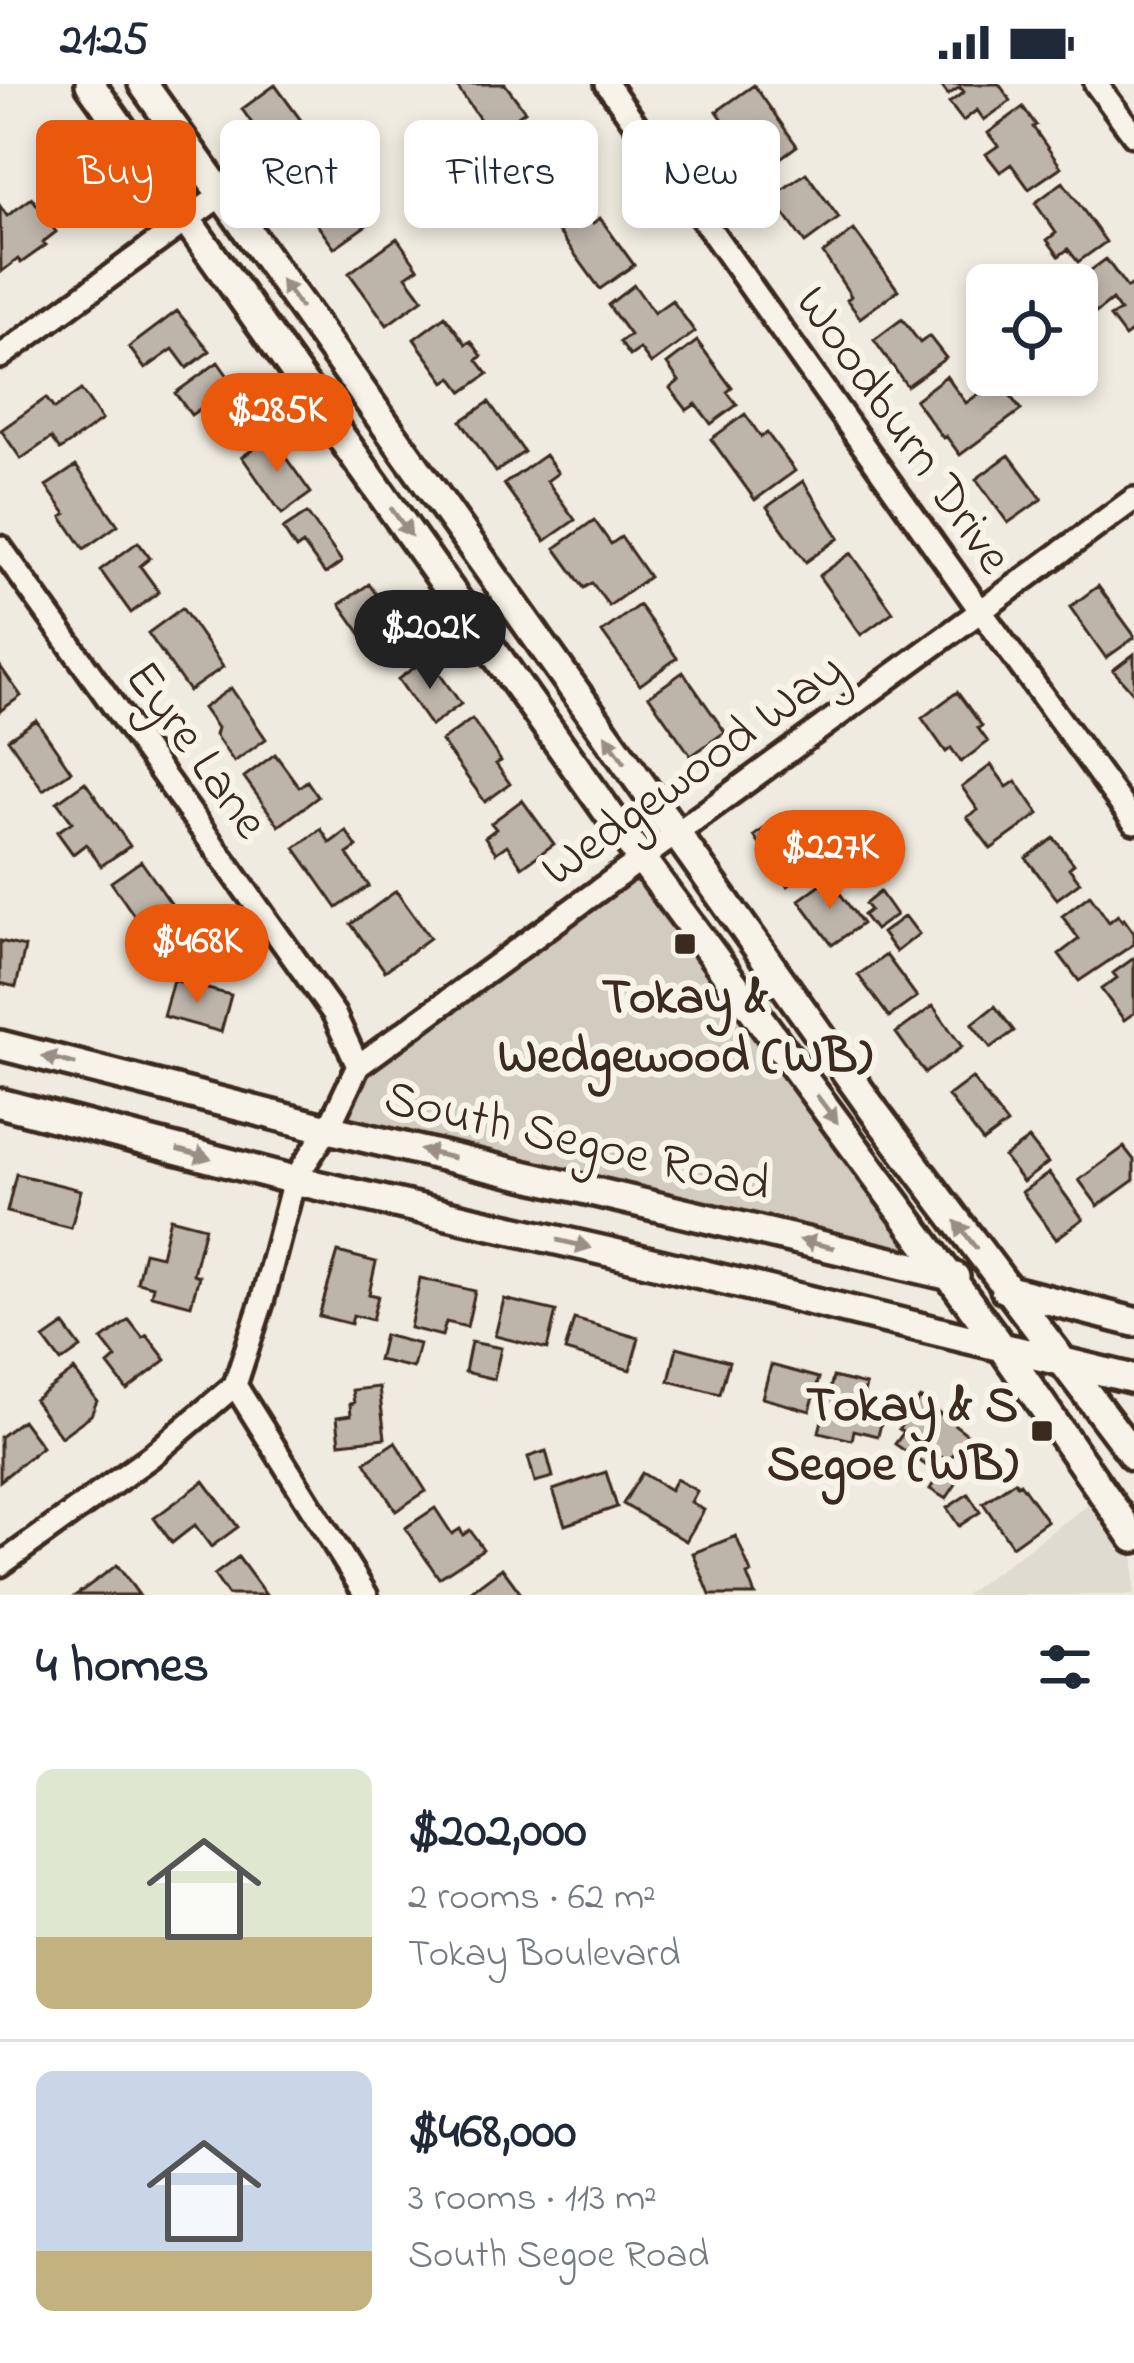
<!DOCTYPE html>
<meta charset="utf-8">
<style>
body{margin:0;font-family:"Indie Flower",sans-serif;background:#f2f2f3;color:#1f2937;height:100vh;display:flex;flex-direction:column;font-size:45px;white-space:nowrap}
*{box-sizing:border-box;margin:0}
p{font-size:39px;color:#747a83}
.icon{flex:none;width:66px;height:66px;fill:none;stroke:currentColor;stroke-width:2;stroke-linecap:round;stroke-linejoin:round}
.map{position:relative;height:1511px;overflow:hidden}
.details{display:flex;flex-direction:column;background:#fff;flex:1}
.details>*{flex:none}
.hud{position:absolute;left:36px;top:36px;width:1062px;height:108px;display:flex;gap:24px}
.buttons{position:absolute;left:966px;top:180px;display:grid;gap:24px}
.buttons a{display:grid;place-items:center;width:132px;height:132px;border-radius:18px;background:#fff;box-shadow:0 6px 18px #0003;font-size:60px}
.price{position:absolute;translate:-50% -102px;padding:0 27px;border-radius:42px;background:#ea580c;color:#fff;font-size:39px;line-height:78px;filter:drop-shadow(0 3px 6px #0008)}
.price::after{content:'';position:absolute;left:50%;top:72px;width:36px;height:27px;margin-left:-18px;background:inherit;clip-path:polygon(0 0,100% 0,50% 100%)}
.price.selected{background:#222;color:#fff}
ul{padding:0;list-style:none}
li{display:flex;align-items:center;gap:36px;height:300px;padding:0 36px}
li+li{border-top:3px solid #e0e1e3}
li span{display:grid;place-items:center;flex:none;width:336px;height:240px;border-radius:18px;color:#555}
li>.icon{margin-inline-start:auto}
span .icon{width:144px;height:144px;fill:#fffc;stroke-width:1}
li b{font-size:51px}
h2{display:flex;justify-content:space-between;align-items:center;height:144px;padding:0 36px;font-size:51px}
.tag{padding:0 42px;border-radius:18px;background:#fff;box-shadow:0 6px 18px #0003;font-size:42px;line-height:108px}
.tag.selected{background:#ea580c;color:#fff}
.status{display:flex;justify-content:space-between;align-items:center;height:84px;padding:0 60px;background:#fff;direction:ltr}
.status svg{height:33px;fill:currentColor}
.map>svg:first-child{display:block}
.built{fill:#e0dbd0}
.green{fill:#d1cbc0;stroke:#867a6f;stroke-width:3}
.building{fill:#bdb5aa;stroke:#3b2a1e;stroke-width:3}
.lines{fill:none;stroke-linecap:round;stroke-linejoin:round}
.minor-casing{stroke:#3b2a1e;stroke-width:30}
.tertiary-casing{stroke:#3b2a1e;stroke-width:36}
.minor{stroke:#f7f3e8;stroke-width:21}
.tertiary{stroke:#f7f3e8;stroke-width:27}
.oneway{fill:#998e83}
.poi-dot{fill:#3b2a1e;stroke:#f7f3e8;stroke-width:4.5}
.labels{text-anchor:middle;stroke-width:12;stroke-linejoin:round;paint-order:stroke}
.street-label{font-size:51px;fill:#3b2a1e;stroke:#f7f3e8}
.poi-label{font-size:51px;font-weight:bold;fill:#3b2a1e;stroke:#f7f3e8}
</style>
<div class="status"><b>21:25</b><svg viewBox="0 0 49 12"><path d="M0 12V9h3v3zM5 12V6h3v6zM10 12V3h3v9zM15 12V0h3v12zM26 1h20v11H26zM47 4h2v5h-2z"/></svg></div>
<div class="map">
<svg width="1134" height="1511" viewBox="0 0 1134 1511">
<rect width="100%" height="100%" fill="#efebe0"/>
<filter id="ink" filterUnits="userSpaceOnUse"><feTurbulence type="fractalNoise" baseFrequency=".00833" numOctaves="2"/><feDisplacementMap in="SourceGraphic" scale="24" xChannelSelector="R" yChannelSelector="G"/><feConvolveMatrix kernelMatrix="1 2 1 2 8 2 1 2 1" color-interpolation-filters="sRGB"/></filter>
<g filter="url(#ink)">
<path class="built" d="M1102 1411 1134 1454V1511H964Z"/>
<path class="green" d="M642 776 951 1192 328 1045 358 982Z"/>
<path class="building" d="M455 0H505L525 27 491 51Z
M940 0H999L1011 17 984 36 977 26 963 37 949 19 964 8 960 3 948 11Z
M275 1 314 54 286 75 264 44 258 48 242 25Z
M754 1 797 62 764 86 743 58 740 60 717 27Z
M1023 23 1036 41 1033 43 1061 83 1029 105 1011 80 1000 88 986 70 998 62 988 49Z
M540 42 557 65 560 62 592 105 553 133 505 68Z
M79 55 116 107 67 141 48 114 67 100 50 76Z
M331 83 371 138 334 164 295 110Z
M806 89 839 134 805 159 772 113Z
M1063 98 1106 158 1078 178 1068 165 1059 172 1047 156 1056 149 1035 119Z
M32 114 56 148 43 158 46 161 21 179 18 175 1 188 0 122 7 132Z
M584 128 593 139 600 134 634 181 600 205 558 147Z
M854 146 898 206 860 234 847 216 851 212 823 169Z
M397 154 418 184 406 192 423 215 387 241 349 189Z
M1106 175 1127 204 1134 199V246L1125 253 1110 233 1120 227 1112 216 1096 229 1082 212 1092 204 1083 192Z
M634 201 654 229 672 216 695 248 651 280 640 265 630 272 620 258 630 251 608 221Z
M177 227 210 267 187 284 173 265 145 285 129 263Z
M445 232 466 260 471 257 482 272 477 276 488 290 463 308 452 293 445 298 414 255Z
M902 235 920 259 929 252 946 274 907 302 874 256Z
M697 257 732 304 727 308 737 321 711 340 696 320 687 326 670 304 679 297 667 280Z
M218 278 258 335 229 356 204 322 191 331 175 309Z
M946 292 966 319 998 296 1021 326 960 371 946 352 943 354 915 316Z
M81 306 102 336 60 366 51 354 21 375 1 346 46 314 54 325Z
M489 318 524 368 496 388 461 337Z
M745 330 761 353 767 349 795 387 755 416 711 355Z
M271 353 311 409 282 430 242 373Z
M545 371 558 389 547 397 575 436 545 457 504 400Z
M1009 371 1042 415 1008 439 976 395Z
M76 382 118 441 84 465 62 433 66 430 46 402Z
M803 397 839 454 806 478 767 423Z
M307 429 342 478 325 490 303 460 296 465 283 445Z
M594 436 611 460 621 453 649 493 609 522 592 499 584 504 555 464Z
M138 458 150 474 140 482 159 508 131 529 100 486Z
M851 469 893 528 861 551 819 492Z
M369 500 390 530 395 527 410 547 376 571 340 520Z
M1098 502 1134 551V554L1106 574 1070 523Z
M639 521 677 574 640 601 602 548Z
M182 524 223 583 189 607 148 549Z
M1134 570V610L1113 586Z
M428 574 461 620 431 642 398 595Z
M0 582 21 612 0 627Z
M683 588 725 648 691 672 649 612Z
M231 604 266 655 234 678 215 651 217 644 203 624Z
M957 608 982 642 978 644 988 658 961 678 951 664 946 668 922 634Z
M472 635 501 677 496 680 510 700 485 718 441 657Z
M36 636 71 687 43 706 8 655Z
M275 670 299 703 307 697 318 713 279 742 244 693Z
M991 681 1007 703 1016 697 1039 730 991 765 967 733 978 726 962 703Z
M85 698 130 762 101 782 86 760 73 770 57 748 72 738 57 718Z
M522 716 554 760 522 783 507 761 496 769 485 753 496 745 491 739Z
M781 733 817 782 788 802 754 752Z
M321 745 330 759 346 747 357 763 347 770 369 802 337 824 295 764Z
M1054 754 1074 780 1069 784 1080 798 1057 815 1026 774Z
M141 777 179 831 149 853 111 798Z
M829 794 862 840 832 861 799 816Z
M396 807 430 854 385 887 351 840Z
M880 808 896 831 875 846 863 831 870 826 865 820Z
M1090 811 1109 838 1118 831 1122 837 1124 835 1134 849V860L1079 897 1059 870 1079 855 1062 832Z
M905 832 919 850 896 868 882 849Z
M0 857 25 863 16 903 0 899Z
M886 871 917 913 889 933 858 891Z
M1134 874V929L1124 936 1101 905 1117 894 1113 889Z
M173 896 231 911 221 948 163 932Z
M933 922 962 963 925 989 896 949Z
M995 922 1014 947 991 964 972 940Z
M972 994 1007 1040 983 1058 948 1012Z
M1029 1055 1048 1079 1023 1098 1004 1073Z
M1124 1063 1134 1076V1096L1098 1122 1079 1096Z
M1049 1089 1083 1135 1056 1155 1022 1108Z
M16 1090 81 1106 71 1144 7 1128Z
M170 1134 205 1143 193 1190 199 1192 191 1221 151 1211 153 1202 137 1198 144 1168 161 1172Z
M338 1168 376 1178 369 1210 378 1212 372 1236 353 1231 351 1240 319 1232Z
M420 1194 475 1207 467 1243 446 1238 442 1252 410 1244Z
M504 1215 556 1227 547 1265 495 1252Z
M574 1235 639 1254 630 1286 565 1267Z
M129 1236 143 1254 147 1251 166 1276 127 1306 108 1281 116 1274 102 1256Z
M64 1241 81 1264 61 1278 44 1255Z
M384 1251 419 1260 413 1284 378 1276Z
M471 1258 501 1264 494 1295 465 1288Z
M677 1263 729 1277 720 1310 669 1297Z
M771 1281 819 1294 810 1327 762 1314Z
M74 1286 97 1317 91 1331 61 1353 34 1316Z
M833 1293 866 1301 862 1317 885 1323 878 1352 854 1346 852 1356 819 1348Z
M379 1303 385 1354 340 1359 337 1333 351 1331 350 1320 354 1319 352 1306Z
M920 1314 967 1350 948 1378 941 1373 933 1386 895 1360 904 1348 899 1345Z
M22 1336 42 1363 0 1397V1353Z
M395 1358 426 1407 396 1427 365 1378Z
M546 1367 553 1393 535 1398 528 1373Z
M944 1383 960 1394 946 1415 930 1405Z
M606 1388 617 1423 565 1441 553 1406Z
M642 1389 670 1406 676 1395 697 1407 691 1418 704 1426 686 1457 623 1420Z
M204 1397 238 1443 211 1463 195 1441 172 1459 154 1434Z
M1015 1397 1017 1401 1020 1399 1047 1437 1012 1462 983 1419Z
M968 1410 980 1428 959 1442 947 1424Z
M435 1424 452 1450 460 1445 463 1451 470 1446 483 1465 439 1494 405 1444Z
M736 1452 751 1489 747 1491 755 1511H710L693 1469Z
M238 1473 266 1511H228L214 1491Z
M117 1481 139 1511H76Z
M502 1484 522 1511H466Z"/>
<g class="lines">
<g class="minor-casing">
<path id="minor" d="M607 0 980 526 1134 738
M1096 0 1134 51
M0 273 221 111
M0 463 334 930 358 982
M0 1481 150 1373 235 1301
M366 1511 235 1301 262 1218 294 1096 328 1045 358 982 1134 415"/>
</g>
<g class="tertiary-casing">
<path id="tertiary" d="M90 0 624 751 1001 1262 1134 1454
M143 0 876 1030 1134 1372
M0 961 328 1045 955 1193
M0 1019 294 1096 614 1169 1134 1295
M1005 1205 1134 1238"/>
</g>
<use href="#minor" class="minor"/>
<use href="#tertiary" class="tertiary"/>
</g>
<defs><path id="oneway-solid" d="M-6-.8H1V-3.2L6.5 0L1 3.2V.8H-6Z" transform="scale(3)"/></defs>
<g class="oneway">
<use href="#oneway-solid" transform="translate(291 210) rotate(-125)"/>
<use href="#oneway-solid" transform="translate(401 438) rotate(54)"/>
<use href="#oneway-solid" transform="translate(615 665) rotate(-125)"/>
<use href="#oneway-solid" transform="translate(59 976) rotate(-166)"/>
<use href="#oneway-solid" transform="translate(827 1025) rotate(53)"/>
<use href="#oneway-solid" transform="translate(194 1070) rotate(15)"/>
<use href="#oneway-solid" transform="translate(437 1070) rotate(-167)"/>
<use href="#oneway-solid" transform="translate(966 1151) rotate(-127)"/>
<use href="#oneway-solid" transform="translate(574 1160) rotate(13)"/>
<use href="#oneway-solid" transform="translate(817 1160) rotate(-167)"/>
</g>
</g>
<g class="poi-dot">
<rect x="673" y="848" width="24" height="24" rx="6"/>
<rect x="1030" y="1335" width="24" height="24" rx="6"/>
</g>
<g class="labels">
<g class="street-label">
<text transform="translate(906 344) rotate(55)" y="18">Woodburn Drive</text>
<text transform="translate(199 664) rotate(54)" y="18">Eyre Lane</text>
<text transform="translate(691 683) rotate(-36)" y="18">Wedgewood Way</text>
<text transform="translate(578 1054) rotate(13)" y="18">South Segoe Road</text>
</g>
<g class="poi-label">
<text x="685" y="928">Tokay &amp;<tspan x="685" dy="59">Wedgewood (WB)</tspan></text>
<text x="1018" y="1336" text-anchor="end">Tokay &amp; S<tspan x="1018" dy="59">Segoe (WB)</tspan></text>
</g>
</g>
</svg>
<div class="buttons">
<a><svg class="icon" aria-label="locate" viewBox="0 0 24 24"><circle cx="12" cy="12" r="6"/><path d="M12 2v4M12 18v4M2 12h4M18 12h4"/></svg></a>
</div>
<b class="price" style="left:277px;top:391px">$285K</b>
<b class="price selected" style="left:430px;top:608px">$202K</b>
<b class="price" style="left:830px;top:828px">$227K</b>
<b class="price" style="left:197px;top:922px">$468K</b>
<div class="hud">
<a class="tag selected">Buy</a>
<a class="tag">Rent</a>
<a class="tag">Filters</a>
<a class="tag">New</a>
</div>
</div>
<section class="details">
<h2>4 homes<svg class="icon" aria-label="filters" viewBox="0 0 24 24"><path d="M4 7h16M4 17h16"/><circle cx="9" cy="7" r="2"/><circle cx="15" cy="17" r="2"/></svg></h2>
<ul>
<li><span style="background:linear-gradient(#dfe7d0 70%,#c2b280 0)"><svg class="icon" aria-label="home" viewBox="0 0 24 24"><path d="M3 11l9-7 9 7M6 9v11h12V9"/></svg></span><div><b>$202,000</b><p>2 rooms · 62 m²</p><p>Tokay Boulevard</p></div></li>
<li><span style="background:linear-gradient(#c9d6e8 75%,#c2b280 0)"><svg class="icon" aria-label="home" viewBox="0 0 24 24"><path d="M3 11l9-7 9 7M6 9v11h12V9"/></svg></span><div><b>$468,000</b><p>3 rooms · 113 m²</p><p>South Segoe Road</p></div></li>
</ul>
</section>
